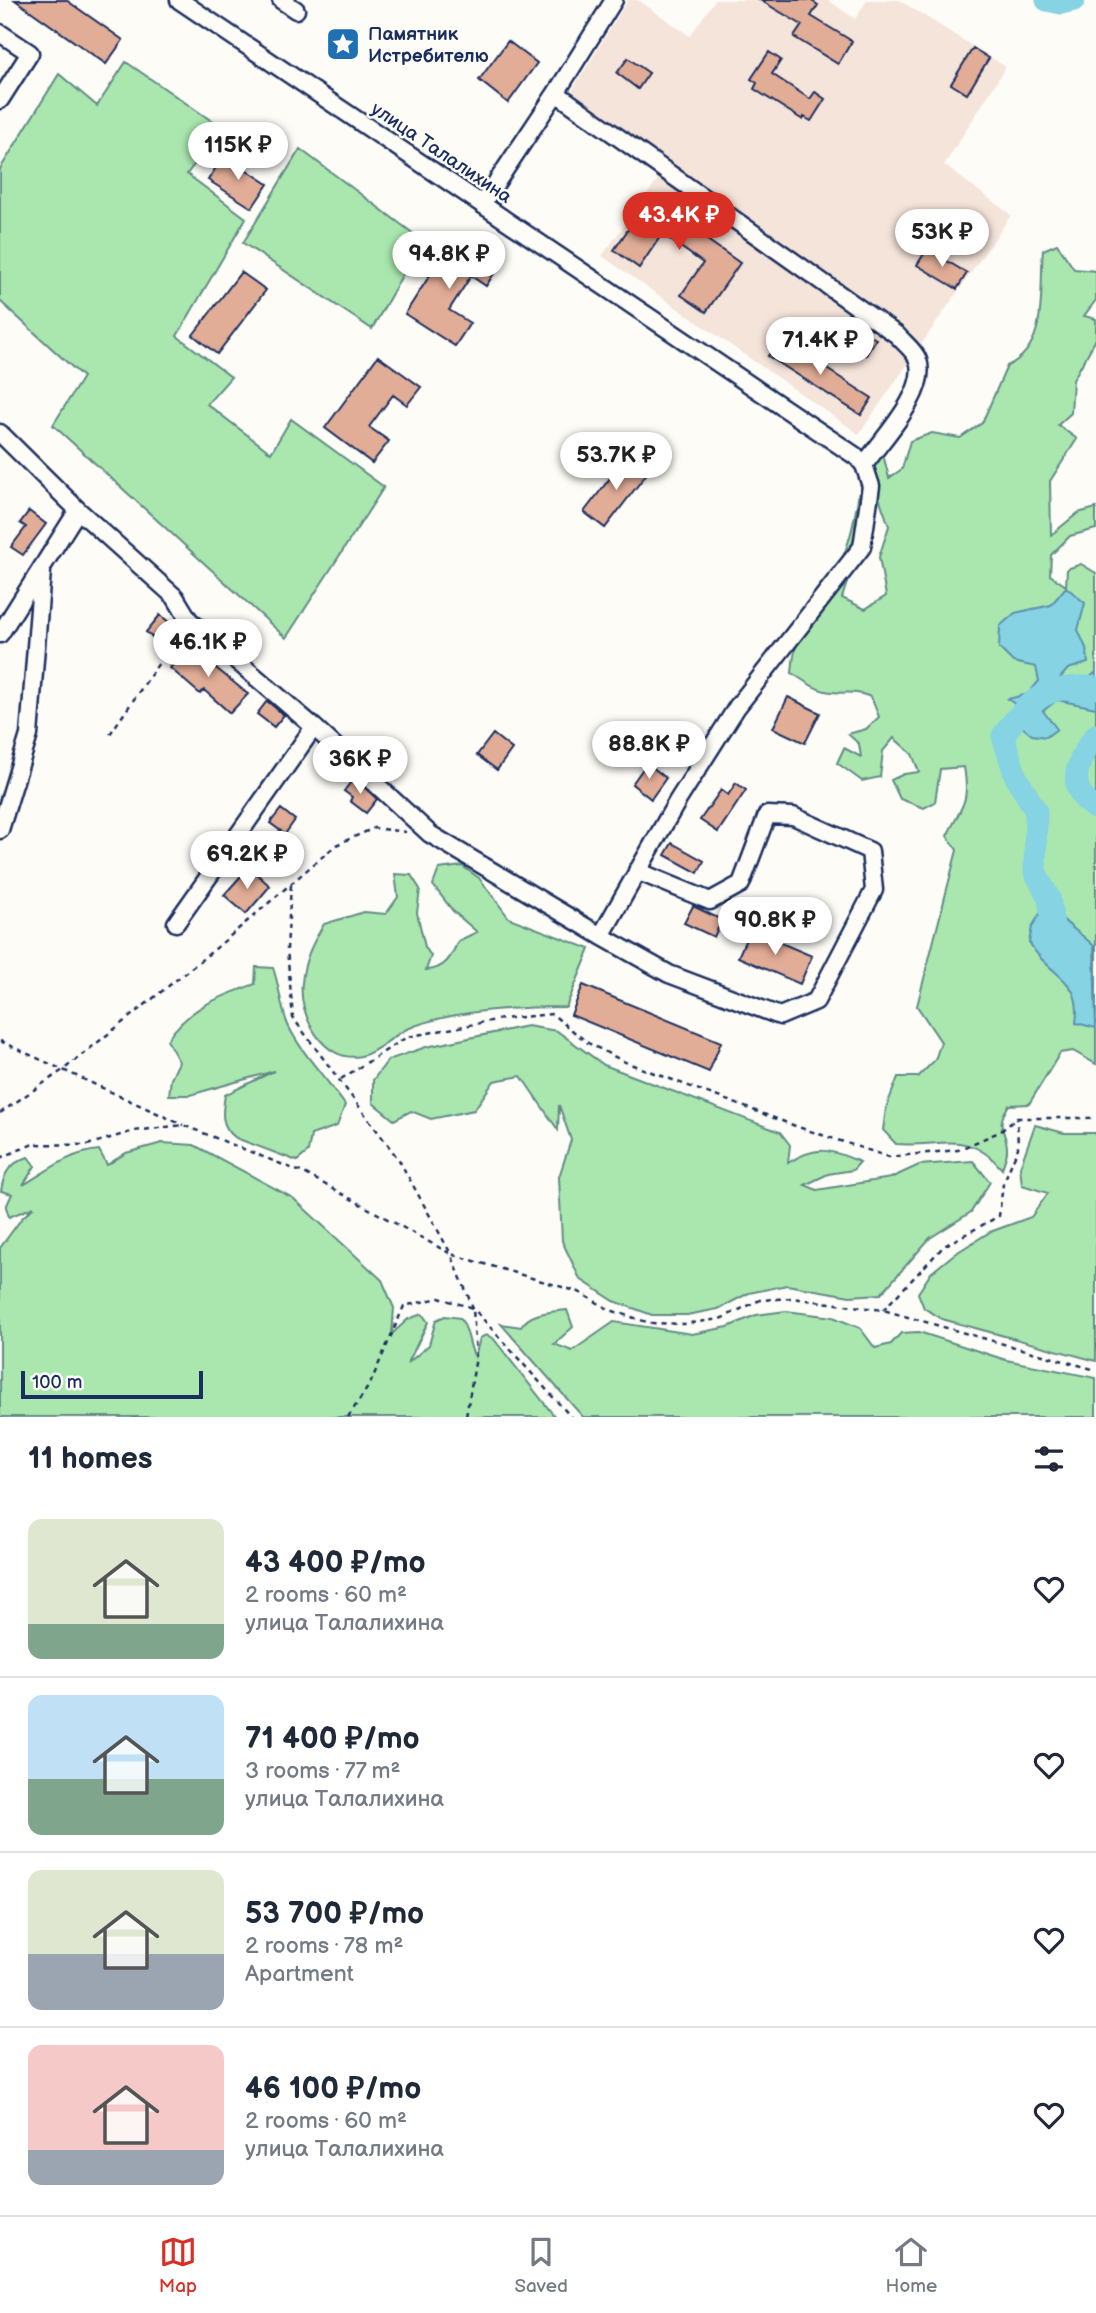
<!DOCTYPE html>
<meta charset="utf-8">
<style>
body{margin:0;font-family:"Balsamiq Sans",sans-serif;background:#f6f6f7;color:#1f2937;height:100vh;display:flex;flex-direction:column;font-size:26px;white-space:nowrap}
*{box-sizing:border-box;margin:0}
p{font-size:23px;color:#747a83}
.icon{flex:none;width:38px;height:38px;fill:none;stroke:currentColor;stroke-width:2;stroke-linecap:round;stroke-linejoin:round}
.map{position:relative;height:1417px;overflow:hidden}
.details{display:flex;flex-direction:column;background:#fff;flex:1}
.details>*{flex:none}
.scale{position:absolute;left:21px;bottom:18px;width:182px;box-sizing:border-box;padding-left:7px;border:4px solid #1b2f5e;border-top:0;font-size:19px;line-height:24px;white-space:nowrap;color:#1b2f5e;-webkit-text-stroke:5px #fdfcf7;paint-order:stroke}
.price{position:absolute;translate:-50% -60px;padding:0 16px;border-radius:24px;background:#fff;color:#222;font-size:23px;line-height:46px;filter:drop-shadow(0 2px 4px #0008)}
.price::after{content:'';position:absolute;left:50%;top:42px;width:21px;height:16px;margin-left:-10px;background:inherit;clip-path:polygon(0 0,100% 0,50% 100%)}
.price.selected{background:#d93025;color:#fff}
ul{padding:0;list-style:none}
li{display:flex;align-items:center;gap:21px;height:175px;padding:0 28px}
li+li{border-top:2px solid #e0e1e3}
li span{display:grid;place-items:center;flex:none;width:196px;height:140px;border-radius:14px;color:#555}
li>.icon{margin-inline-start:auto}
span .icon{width:84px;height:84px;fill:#fffc;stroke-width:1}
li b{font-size:30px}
h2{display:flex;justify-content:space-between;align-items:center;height:84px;padding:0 28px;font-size:30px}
.dock{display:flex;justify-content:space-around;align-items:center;height:98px;border-top:2px solid #e0e1e3;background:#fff;font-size:19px;color:#747a83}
.dock a{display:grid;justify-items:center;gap:4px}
.dock .selected{color:#d93025}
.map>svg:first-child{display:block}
.built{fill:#f5e4da}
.green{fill:#aae7ae;stroke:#628b86;stroke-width:2}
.water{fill:#85d3e3;stroke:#5b91ae;stroke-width:2}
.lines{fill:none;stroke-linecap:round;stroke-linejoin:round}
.river{stroke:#85d3e3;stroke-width:23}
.building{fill:#e2ad97;stroke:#1b2f5e;stroke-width:2}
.minor-casing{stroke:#1b2f5e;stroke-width:21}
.path{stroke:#1b2f5e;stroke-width:2.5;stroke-dasharray:5 5;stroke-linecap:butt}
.minor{stroke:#fdfcf7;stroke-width:16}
.labels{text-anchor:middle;stroke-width:5;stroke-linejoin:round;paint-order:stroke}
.poi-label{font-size:19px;font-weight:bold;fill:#1b2f5e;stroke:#fdfcf7;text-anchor:start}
.street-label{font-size:19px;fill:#1b2f5e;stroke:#fdfcf7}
</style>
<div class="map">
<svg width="1096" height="1417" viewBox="0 0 1096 1417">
<rect width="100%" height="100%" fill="#fdfcf7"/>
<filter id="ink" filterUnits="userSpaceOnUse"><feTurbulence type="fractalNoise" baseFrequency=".0143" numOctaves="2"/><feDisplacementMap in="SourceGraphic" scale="14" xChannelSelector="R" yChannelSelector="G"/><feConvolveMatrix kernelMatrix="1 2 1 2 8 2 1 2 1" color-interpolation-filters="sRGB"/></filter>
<g filter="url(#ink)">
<path class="built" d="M628 0H638L690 36 715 0H828L855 19 867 0H899L1006 67 944 165 1011 215 859 434 602 256 670 163 571 92Z"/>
<path class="green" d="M126 62 222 128 187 174 246 218 177 336 231 377 207 404 271 453 291 419 384 487 286 638 53 425 83 377 0 301V169L59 74 97 106Z
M300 149 422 240 372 329 243 243Z
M1057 244 1074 269 1096 271V300L1084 316 1096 319V339L1073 380 1071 413 1058 425 1077 439 1050 481 1051 535 1078 513 1096 508V529L1070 536 1051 555 1050 575 1066 586 1067 569 1081 564 1096 573V1064L1073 1051 1060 1053 1029 1104 1009 1105C993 1129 1008 1130 1007 1151 1007 1156 1003 1164 1002 1169 967 1128 942 1148 896 1144L883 1130 886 1108 898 1077H918L935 1060 941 1042 917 1006 957 850 947 836C962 805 970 804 964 767L940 769 935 802 924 808 900 799 891 780 904 774 919 772 912 754 894 738 883 751 880 777 862 781 837 763 844 748 861 757 859 744 848 734 866 729 879 717 871 697C853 690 849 694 832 692 817 691 804 681 792 673 795 620 821 604 841 561 851 540 855 516 859 493L865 489 851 570 842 598 865 609 886 596 879 557 889 526 873 480V456L882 450 889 478 902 469 910 441 932 433 960 438 982 423 1007 366C1050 347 1039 289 1043 250Z
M462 866 479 878 509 918 590 949 566 1007C519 1007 451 1010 407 1029 392 1036 378 1052 361 1056 323 1064 298 1014 302 983 304 960 312 944 324 924L364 912 386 914 398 897 395 874 411 875 420 889 417 913 425 947 431 956 426 970C445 969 451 958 458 941L477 932 453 911 433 885 439 869Z
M256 967 273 968C280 987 280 1006 288 1025 302 1055 327 1078 345 1105L337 1126 311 1135 308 1152 297 1161 236 1138C220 1126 222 1113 225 1095L274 1071 190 1095H169L171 1079 179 1062 167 1040C191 1006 217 998 255 984Z
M527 1026 557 1031 604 1065 780 1132 790 1145 788 1163C817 1145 829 1149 860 1162L853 1170 828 1174 805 1185 817 1190 891 1178 919 1165 973 1161 990 1182 971 1212 930 1238 881 1294 850 1296 787 1285 749 1293 718 1309 687 1315H652L614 1301 580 1279 562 1241 559 1177 571 1140 559 1105 558 1130 521 1076 494 1081 474 1110 431 1119 411 1111 394 1120 373 1103V1080L388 1060 426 1047Z
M1035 1125 1064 1133H1096V1361L942 1319 924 1308 918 1293 931 1273 953 1255 990 1232 1031 1217 1048 1193 1022 1185 1020 1167Z
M162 1143 194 1145 293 1198 382 1280 394 1308 392 1334 408 1319 422 1314 428 1322 408 1363 429 1345 436 1320 445 1316 460 1318C470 1331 467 1343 475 1357L480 1338 486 1335 493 1338 555 1417H0V1248L22 1218 34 1207 9 1217 6 1207 12 1194 1 1191C4 1171 10 1164 28 1157L35 1166 23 1185C49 1170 68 1153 99 1150L107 1165 126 1153Z
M567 1310 573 1327 554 1344 572 1351 614 1322 692 1334 728 1327 756 1315 786 1311 833 1317 860 1328 875 1348 891 1344 901 1333 919 1332 1006 1360 1096 1378V1417H583L501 1324 521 1327C530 1312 551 1312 567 1310Z"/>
<path class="water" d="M1066 587 1085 603 1078 630 1086 648 1088 663 1068 669 1060 678 1087 680 1096 672V708L1057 700 1043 711 1057 729 1046 737 1032 735 1021 726V709L1008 699 1028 694 1039 681 1036 667 1013 662 999 648 1000 626 1015 613 1051 605Z
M1049 898C1061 925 1075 927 1094 946L1096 1028 1076 1023C1083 976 1049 978 1029 942L1032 927Z"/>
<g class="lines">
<path class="river" d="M1047 0 1061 3 1074 0
M1096 735C1077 760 1064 788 1096 809
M1053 926 1049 898 1035 872 1036 811 1016 777 1003 736C1027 700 1051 682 1096 688"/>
</g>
<path class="building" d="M15 0H66L123 40 106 64Z
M760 0H810L818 5 811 16 852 41 838 64 794 37 802 25Z
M508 41 537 63 508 103 479 80Z
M973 48 989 58 967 94 951 84Z
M769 52 781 60 772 74 810 99 815 92 825 99 811 121 804 117 803 120 754 89 757 83 751 79Z
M628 58 649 73 638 89 617 73Z
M224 155 268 184 252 208 208 180Z
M649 199 740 263 706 312 681 295 703 263 662 234 639 268 614 250Z
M453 239 498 267 486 286 471 276 449 310 470 323 455 346 405 314Z
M927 249 967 273 957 289 917 265Z
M241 272 266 290 217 354 193 335Z
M845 321 876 339 866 355 836 336Z
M780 339 872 398 861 415 768 356Z
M378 356 421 387 407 405 393 395 369 427 389 441 372 463 325 428Z
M627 456 648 472 605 528 584 512Z
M29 511 46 524 23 555 11 547 26 527 20 523Z
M160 615 174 626 160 643 146 632Z
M189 646 248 694 230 713 204 690 200 694 170 668Z
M788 697 820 713 805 743 773 728Z
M267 701 284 715 274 727 257 714Z
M493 734 512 749 497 770 477 755Z
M647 763 666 778 651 799 632 784Z
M354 778 377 799 366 813 350 801 352 797 344 791Z
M736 783 746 790 718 832 700 820 721 790 728 795Z
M281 809 295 820 285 834 270 823Z
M672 843 704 861 698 873 665 855Z
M249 867 270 886 246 914 224 895Z
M693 906 722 920 714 937 684 923Z
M750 930 812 956 800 984 738 957Z
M583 985 721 1042 709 1072 571 1015Z"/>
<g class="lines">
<g class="minor-casing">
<path id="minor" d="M281 0 296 10
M0 33 30 53 0 100
M556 93 614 0
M482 204 556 93 897 335C903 342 915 351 918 360 929 392 881 440 864 465
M0 433 78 510 175 597 189 620 314 727 430 834 601 936 678 800 737 707 862 547 871 486 864 465 857 457 179 0
M0 634 78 510
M0 830 29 735 42 571
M176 923 314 727
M601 936 669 974 780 1016 816 1001 874 890 870 851 793 816 767 815 741 884 710 901 637 871"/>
</g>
<path class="path" d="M110 734 181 631
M291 885 287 949 293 1018 399 1160 451 1254 579 1292 610 1310 650 1323 683 1324 720 1319 760 1300 792 1298 883 1310 1096 1370
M0 1041 183 1125
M341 1079 407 1037 501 1019 552 1014 588 1043 625 1062 798 1127 889 1157 958 1150 1001 1131 1017 1118H1096
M0 1113 63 1070 215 949 336 845 374 828 406 832
M0 1158 33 1144 87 1145 134 1131 183 1125 306 1174 451 1254 473 1308 571 1417
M883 1310 944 1246 999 1216 1003 1184 1018 1148 1017 1119
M348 1417 370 1384 404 1306 439 1298 473 1308 476 1357 466 1417"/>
<use href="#minor" class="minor"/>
</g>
</g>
<defs>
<g id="sight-square" transform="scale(1.75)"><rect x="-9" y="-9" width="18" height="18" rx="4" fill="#1f6fb2" stroke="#fdfcf7"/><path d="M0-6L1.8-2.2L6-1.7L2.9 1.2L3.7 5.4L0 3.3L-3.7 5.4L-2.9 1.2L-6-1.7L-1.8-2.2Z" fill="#fff"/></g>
</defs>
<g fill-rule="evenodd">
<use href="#sight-square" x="343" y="44"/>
</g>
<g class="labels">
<g class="poi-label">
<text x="368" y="40">Памятник<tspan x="368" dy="22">Истребителю</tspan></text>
</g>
<g class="street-label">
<text transform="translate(442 152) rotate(34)" y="7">улица Талалихина</text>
</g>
</g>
</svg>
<div class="scale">100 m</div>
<b class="price" style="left:238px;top:182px">115K ₽</b>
<b class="price selected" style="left:679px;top:252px">43.4K ₽</b>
<b class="price" style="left:942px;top:269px">53K ₽</b>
<b class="price" style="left:449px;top:291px">94.8K ₽</b>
<b class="price" style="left:820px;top:377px">71.4K ₽</b>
<b class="price" style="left:616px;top:492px">53.7K ₽</b>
<b class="price" style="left:208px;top:679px">46.1K ₽</b>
<b class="price" style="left:649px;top:781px">88.8K ₽</b>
<b class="price" style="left:360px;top:796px">36K ₽</b>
<b class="price" style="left:247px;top:891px">69.2K ₽</b>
<b class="price" style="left:775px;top:957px">90.8K ₽</b>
</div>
<section class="details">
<h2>11 homes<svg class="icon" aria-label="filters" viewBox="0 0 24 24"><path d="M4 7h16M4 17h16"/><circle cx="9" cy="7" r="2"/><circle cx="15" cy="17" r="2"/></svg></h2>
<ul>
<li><span style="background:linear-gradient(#dfe7d0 75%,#7fa58c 0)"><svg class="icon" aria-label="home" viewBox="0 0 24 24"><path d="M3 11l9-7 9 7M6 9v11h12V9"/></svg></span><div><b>43 400 ₽/mo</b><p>2 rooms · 60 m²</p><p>улица Талалихина</p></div><svg class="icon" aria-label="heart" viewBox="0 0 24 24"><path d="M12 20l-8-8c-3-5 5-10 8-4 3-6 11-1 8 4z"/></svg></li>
<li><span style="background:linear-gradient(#bfe0f5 60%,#7fa58c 0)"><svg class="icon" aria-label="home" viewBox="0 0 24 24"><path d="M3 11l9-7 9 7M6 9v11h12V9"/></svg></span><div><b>71 400 ₽/mo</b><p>3 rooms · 77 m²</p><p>улица Талалихина</p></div><svg class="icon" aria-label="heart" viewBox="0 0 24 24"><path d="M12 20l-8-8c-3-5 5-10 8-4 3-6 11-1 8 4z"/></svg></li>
<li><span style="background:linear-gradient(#dfe7d0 60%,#9aa5b1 0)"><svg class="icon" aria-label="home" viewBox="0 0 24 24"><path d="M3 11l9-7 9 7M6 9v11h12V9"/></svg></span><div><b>53 700 ₽/mo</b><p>2 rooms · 78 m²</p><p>Apartment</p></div><svg class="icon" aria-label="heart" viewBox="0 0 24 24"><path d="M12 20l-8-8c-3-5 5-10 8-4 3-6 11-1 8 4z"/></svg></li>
<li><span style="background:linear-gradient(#f6c9c9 75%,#9aa5b1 0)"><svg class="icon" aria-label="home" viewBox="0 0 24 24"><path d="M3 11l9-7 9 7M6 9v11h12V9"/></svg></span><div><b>46 100 ₽/mo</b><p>2 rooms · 60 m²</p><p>улица Талалихина</p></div><svg class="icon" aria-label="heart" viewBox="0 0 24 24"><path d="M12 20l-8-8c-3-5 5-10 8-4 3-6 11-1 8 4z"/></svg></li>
</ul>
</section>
<nav class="dock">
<a class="selected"><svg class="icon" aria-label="map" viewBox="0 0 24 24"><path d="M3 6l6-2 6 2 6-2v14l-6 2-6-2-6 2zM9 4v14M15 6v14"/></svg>Map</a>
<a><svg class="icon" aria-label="saved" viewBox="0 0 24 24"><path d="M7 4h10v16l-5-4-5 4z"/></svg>Saved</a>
<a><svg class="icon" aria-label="home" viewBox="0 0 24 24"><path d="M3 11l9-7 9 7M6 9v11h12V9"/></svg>Home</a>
</nav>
